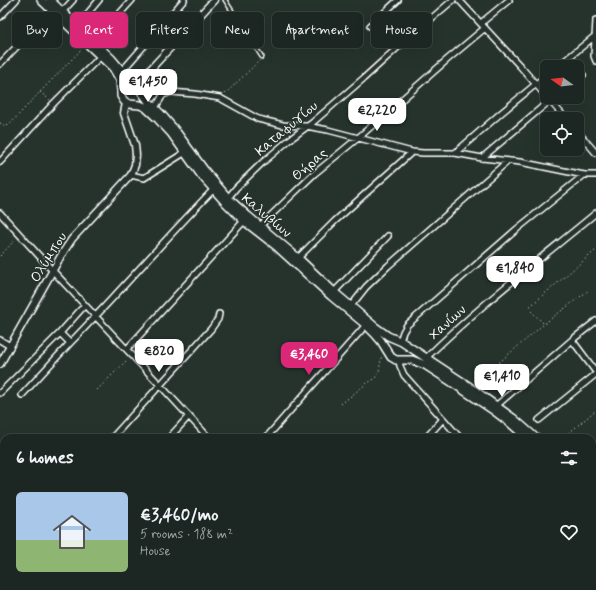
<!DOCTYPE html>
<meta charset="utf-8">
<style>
body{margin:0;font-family:Mynerve,sans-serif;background:#29322f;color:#f1f3f6;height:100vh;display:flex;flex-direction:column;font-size:15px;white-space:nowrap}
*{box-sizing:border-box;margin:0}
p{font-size:13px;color:#a0a5a5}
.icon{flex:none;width:22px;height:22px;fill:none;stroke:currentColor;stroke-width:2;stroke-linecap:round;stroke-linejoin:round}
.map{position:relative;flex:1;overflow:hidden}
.panel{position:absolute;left:0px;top:434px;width:596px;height:156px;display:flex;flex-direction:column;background:#1c2622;border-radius:12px 12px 0 0;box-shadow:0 4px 16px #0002,0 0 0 1px #3a4340}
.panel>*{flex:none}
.hud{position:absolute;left:12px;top:12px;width:572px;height:36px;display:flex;gap:8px}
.needle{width:26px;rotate:284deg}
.controls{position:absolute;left:540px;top:60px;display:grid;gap:8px}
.controls a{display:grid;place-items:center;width:44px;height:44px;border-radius:6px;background:#1c2622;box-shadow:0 4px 16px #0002,0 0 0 1px #3a4340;font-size:20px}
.price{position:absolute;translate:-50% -34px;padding:0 9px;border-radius:8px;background:#fff;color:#222;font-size:13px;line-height:26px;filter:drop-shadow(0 1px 2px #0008)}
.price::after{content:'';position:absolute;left:50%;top:24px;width:12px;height:9px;margin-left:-6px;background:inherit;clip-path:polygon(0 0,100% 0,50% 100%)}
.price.selected{background:#db2777;color:#fff}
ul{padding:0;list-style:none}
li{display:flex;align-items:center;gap:12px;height:100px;padding:0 16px}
li span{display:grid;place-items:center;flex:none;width:112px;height:80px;border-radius:6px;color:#555}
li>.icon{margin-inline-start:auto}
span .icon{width:48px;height:48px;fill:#fffc;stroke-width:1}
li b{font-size:17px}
h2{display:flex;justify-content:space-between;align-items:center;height:48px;padding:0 16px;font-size:17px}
.pill{padding:0 14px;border-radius:6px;background:#1c2622;box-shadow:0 4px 16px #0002,0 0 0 1px #3a4340;font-size:14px;line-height:36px}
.pill.selected{background:#db2777;color:#fff}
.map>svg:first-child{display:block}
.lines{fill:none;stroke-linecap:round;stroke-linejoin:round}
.service-casing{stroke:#fff;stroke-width:5.5}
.minor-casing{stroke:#fff;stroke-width:8}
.tertiary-casing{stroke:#fff;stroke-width:9}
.secondary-casing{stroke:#fff;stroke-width:10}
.path{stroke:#fff;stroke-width:1;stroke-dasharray:1 3;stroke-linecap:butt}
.service{stroke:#26332d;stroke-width:2.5}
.minor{stroke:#26332d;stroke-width:5}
.tertiary{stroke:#26332d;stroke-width:6}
.secondary{stroke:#26332d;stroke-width:7}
.labels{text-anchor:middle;stroke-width:3;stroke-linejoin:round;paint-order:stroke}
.street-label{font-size:14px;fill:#fff;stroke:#26332d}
</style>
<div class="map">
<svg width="596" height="590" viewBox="0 0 596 590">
<rect width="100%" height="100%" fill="#26332d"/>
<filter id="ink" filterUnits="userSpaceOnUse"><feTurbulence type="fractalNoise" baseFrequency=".025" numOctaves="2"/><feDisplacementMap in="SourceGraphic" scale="8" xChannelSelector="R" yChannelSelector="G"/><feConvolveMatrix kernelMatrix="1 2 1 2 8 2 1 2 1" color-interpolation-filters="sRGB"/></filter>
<g filter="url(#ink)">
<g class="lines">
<g class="service-casing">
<path id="service" d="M225 0 262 57
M284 590 288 586
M322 590 326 586"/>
</g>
<g class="minor-casing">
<path id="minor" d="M459 0 520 66 566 119
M62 12 73 0
M0 17 16 0
M596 20 594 56 596 61
M481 23 509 0
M77 26 99 0
M370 26 398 0
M94 42 132 0
M0 64 52 10
M557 67 595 36
M122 71 184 0
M577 80 583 75
M155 108 163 95 171 92 195 94 220 98 258 119 283 125 306 126 328 130 412 152 423 153H455L482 158 520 162 584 175H596
M577 131 596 153
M455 153 501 113 547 75
M482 158 554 97
M0 162 54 103 101 56
M131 175 144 178 184 153
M228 198 236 188 262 163 289 140 312 123 364 78 397 48 453 0
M0 213 52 270 160 385 209 438
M260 226 291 196 314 174 358 138 448 59 485 28
M298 258 335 221 412 152
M334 292 388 236
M351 306 366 287 388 266 508 161
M0 340 10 346
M572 340 596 372
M400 341 403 332 407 325 517 229 584 175
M70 343C119 293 164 240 213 190
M127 349 244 221
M426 358C479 306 539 260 596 213
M399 360 400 366 404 375 460 438
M0 393 60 333 85 305
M22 395 70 343 60 333
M496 406 572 340 596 321
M539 420 596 374
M112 438 211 329 218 319 219 314
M169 438 189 416
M266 438 295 405 366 325
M426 438 443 419
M592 499 596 495
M0 531 4 534
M68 586 73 590
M345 586 348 590
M571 586 572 590
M80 590 83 586
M381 590 385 586
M435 590 438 586
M517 590 521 586"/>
</g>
<g class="tertiary-casing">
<path id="tertiary" d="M136 85 214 0
M0 364 62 254 72 239 131 175 135 165 136 155 135 145 124 113 126 103"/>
</g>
<g class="secondary-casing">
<path id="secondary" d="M41 0 113 68 120 80 121 91V96L124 101 129 104 140 105 145 107 158 119 171 133 201 175 224 201 244 221 276 246 331 296 366 325 375 334 381 341 391 357 396 360H412L425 365 450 381 493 410 510 423 527 438
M50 0 111 58 133 84
M121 91 123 88 127 85 133 84 138 87 149 102 162 115 175 130 205 171 228 198 248 216 298 258 334 292 374 326 388 336 402 342 470 387 513 418 536 438
M592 502 596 507
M592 512 596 517"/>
</g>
<path class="path" d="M40 92 50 100
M225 94 260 60
M0 123 5 126 9 125 40 92 82 49
M0 256 16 239
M543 323 528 308 596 250
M475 383 544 324 589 290
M97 390 128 359
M341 404 366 384 376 378 379 372 381 359 382 356
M563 438 596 410
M140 590 142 587
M248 590 252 586"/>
<use href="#service" class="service"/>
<use href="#minor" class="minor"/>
<use href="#tertiary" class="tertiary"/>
<use href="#secondary" class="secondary"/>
</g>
</g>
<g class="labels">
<g class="street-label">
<text transform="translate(286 128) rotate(-40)" y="5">Καταφυγίου</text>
<text transform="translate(309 164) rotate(-41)" y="5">Θήρας</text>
<text transform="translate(267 215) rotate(40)" y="5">Καλυβίων</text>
<text transform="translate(48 257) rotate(-58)" y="5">Ολύμπου</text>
<text transform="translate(447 322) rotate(-42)" y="5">Χανίων</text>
</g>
</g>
</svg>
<div class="controls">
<a><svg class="needle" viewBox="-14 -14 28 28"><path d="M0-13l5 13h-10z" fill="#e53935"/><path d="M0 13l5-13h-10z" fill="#a0a5a5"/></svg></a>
<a><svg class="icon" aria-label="locate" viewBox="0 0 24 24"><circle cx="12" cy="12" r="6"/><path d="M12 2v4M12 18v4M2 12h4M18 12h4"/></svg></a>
</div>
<b class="price" style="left:148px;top:103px">€1,450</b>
<b class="price" style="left:377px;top:132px">€2,220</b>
<b class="price" style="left:515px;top:290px">€1,840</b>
<b class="price" style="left:159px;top:373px">€820</b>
<b class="price selected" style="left:309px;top:376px">€3,460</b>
<b class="price" style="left:502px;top:398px">€1,410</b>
<div class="hud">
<a class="pill">Buy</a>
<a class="pill selected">Rent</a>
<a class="pill">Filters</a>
<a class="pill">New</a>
<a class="pill">Apartment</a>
<a class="pill">House</a>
</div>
<section class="panel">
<h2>6 homes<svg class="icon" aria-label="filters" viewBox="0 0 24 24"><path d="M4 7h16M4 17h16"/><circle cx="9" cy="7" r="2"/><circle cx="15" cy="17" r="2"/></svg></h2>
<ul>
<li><span style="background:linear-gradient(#a9c7e8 60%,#8fb573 0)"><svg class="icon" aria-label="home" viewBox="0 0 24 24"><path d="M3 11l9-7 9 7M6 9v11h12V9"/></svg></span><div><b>€3,460/mo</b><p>5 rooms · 188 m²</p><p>House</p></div><svg class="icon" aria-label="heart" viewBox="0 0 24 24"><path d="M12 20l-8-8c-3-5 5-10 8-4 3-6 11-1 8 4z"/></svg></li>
</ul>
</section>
</div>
